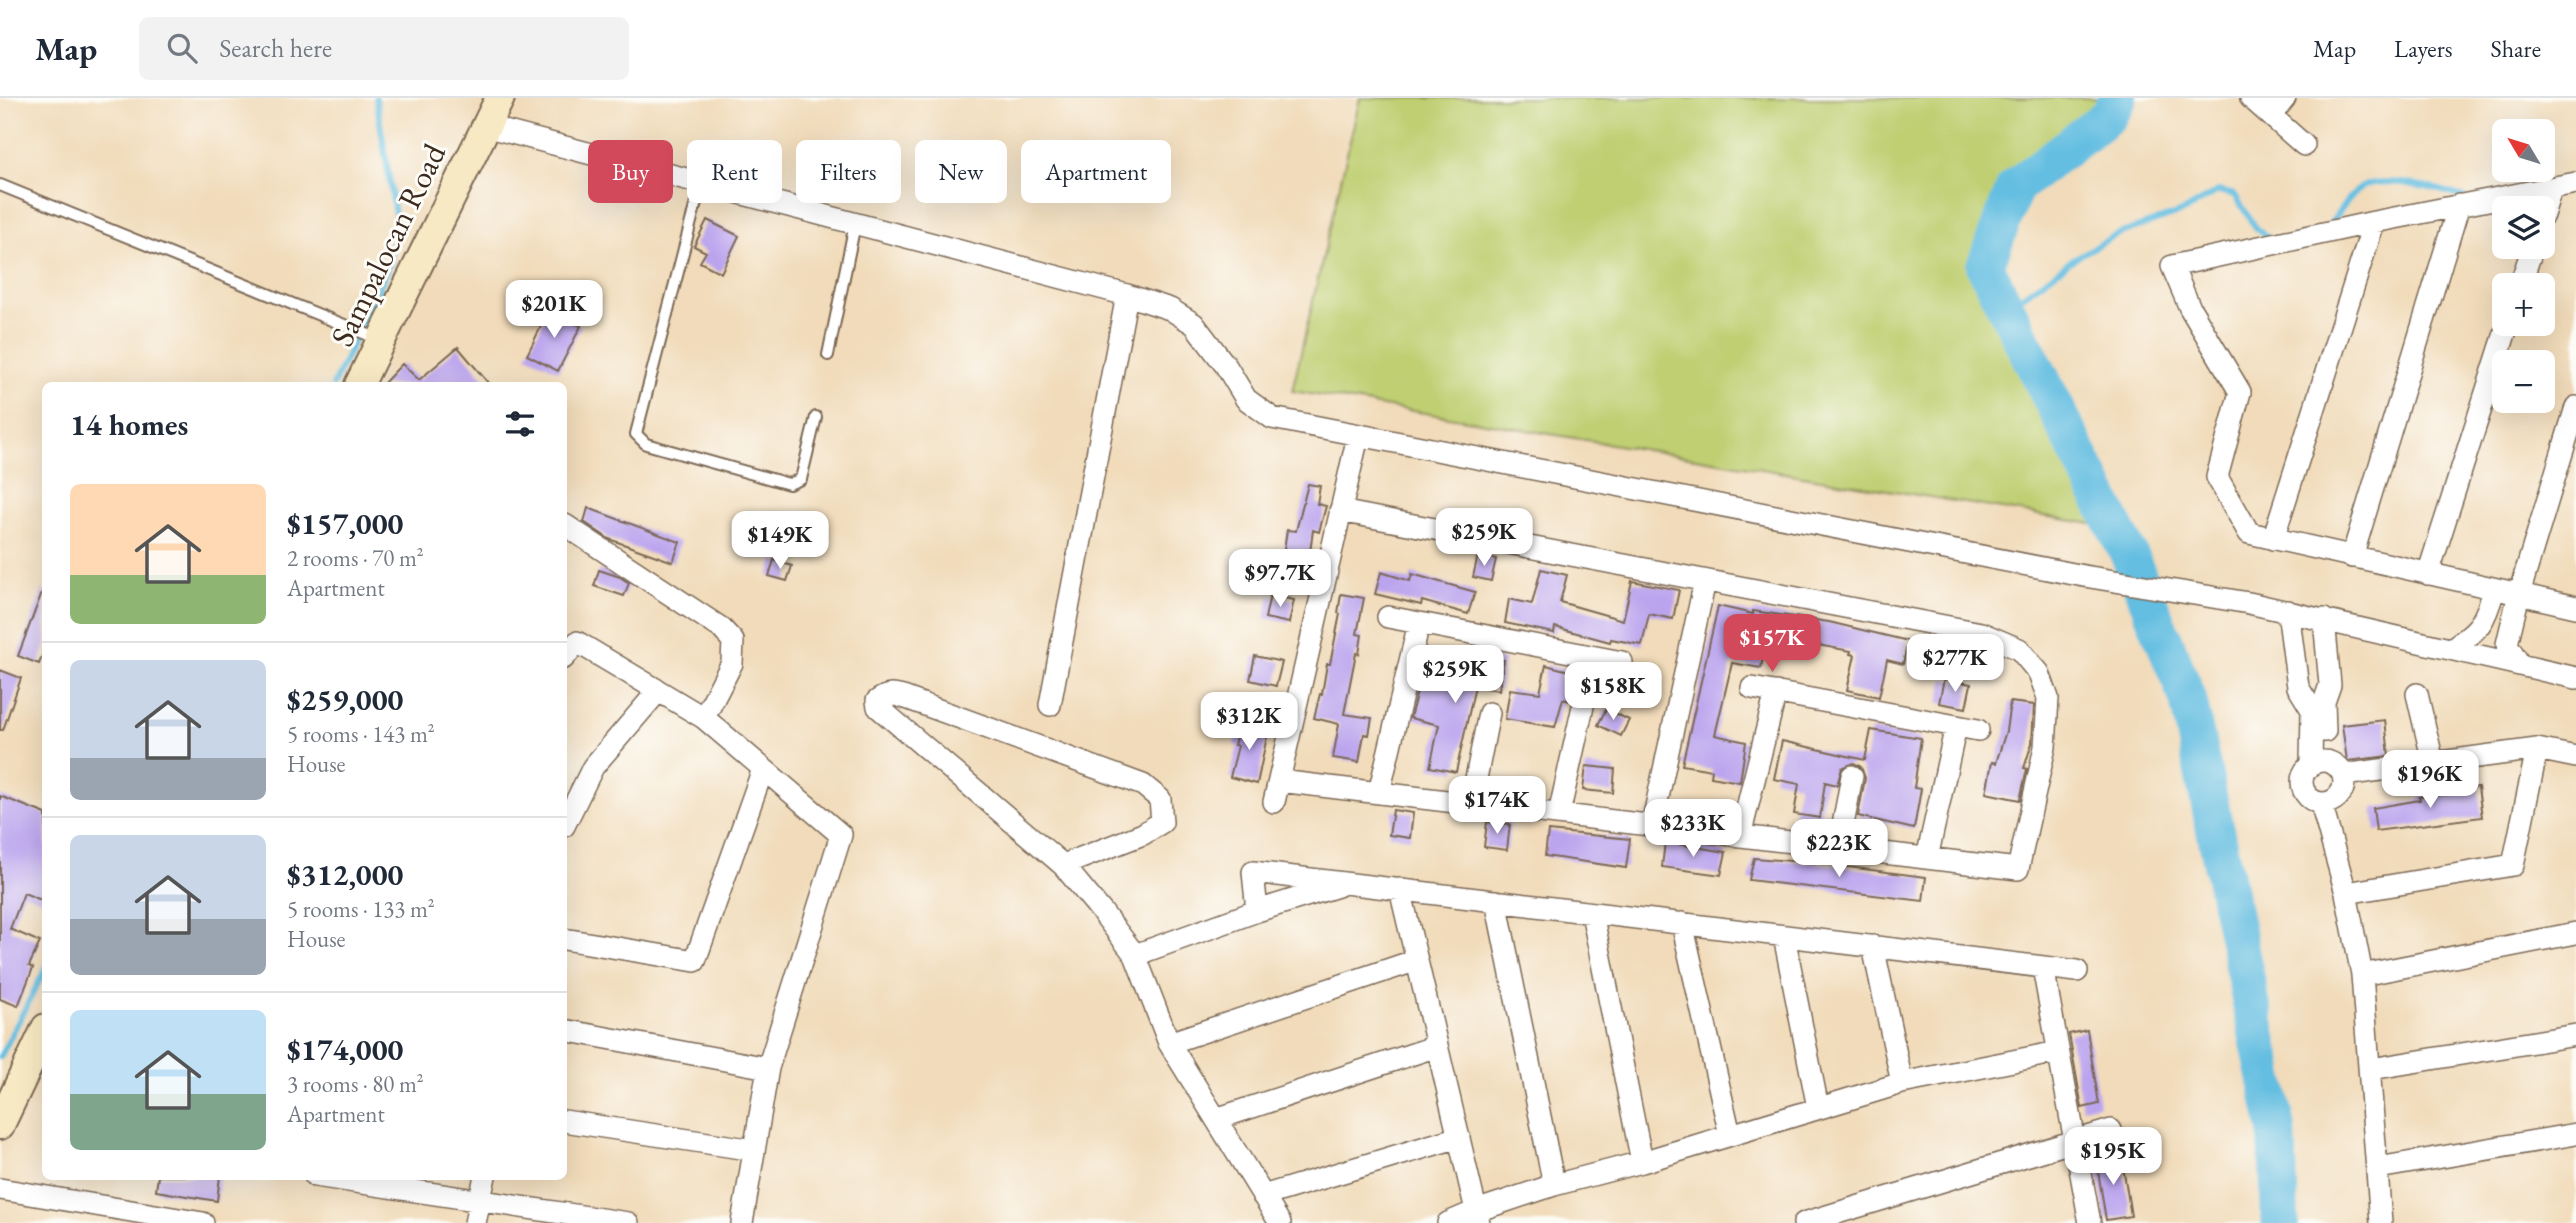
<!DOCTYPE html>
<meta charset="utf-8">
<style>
body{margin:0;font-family:"EB Garamond",serif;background:#f2f2f3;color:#1f2937;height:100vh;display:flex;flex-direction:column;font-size:26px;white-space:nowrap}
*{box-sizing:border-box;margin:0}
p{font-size:23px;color:#747a83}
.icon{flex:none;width:38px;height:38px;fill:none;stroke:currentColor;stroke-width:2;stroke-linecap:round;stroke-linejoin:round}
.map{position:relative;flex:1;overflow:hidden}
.panel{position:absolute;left:42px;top:284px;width:525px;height:798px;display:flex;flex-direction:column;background:#fff;border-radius:10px;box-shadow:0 7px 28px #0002}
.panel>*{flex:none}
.top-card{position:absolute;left:588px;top:42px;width:665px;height:63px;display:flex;gap:14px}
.needle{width:46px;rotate:308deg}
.tools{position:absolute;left:2492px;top:21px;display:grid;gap:14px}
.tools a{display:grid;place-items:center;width:63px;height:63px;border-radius:10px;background:#fff;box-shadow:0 7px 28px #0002;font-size:35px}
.price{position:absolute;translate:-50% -60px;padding:0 16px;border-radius:14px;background:#fff;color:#222;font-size:23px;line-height:46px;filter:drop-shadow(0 2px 4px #0008)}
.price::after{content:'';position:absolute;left:50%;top:42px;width:21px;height:16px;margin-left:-10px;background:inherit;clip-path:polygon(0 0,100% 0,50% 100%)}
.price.active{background:#d1495b;color:#fff}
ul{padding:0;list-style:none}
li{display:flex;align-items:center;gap:21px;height:175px;padding:0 28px}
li+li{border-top:2px solid #e0e1e3}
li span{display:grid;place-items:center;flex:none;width:196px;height:140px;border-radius:10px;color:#555}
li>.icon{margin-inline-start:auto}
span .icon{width:84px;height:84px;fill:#fffc;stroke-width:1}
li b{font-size:30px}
h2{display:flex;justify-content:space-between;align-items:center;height:84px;padding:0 28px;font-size:30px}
.tag{padding:0 24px;border-radius:10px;background:#fff;box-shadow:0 7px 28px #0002;font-size:24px;line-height:63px}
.tag.active{background:#d1495b;color:#fff}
header{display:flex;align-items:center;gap:42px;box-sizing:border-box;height:98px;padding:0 35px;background:#fff;border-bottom:2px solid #e0e1e3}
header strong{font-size:33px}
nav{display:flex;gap:38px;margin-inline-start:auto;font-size:24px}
.search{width:490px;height:63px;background:#f2f2f3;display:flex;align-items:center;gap:18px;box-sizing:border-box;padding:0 24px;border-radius:10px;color:#747a83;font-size:26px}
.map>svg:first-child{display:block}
.green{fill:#bfcf72;stroke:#7d7c48;stroke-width:2}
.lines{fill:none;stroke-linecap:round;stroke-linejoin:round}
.stream{stroke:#63bee1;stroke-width:6}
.river{stroke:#63bee1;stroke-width:38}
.building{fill:#bba4ee}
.service-casing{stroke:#7b6855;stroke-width:14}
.minor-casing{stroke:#7b6855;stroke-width:24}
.secondary-casing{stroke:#7b6855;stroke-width:32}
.service{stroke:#fff;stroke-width:10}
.minor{stroke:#fff;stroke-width:21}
.secondary{stroke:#f7e9c3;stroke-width:28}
.labels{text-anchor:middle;stroke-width:6;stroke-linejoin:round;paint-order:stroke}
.street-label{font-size:32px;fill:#3b2a1e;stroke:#fdfcf7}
</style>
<header>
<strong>Map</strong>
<div class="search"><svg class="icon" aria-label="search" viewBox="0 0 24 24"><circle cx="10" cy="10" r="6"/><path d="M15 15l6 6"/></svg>Search here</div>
<nav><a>Map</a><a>Layers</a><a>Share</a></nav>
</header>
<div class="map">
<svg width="2576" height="1125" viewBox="0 0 2576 1125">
<rect width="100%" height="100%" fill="#fdfcf7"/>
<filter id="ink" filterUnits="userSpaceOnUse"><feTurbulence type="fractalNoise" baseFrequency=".0143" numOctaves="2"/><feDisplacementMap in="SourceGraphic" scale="14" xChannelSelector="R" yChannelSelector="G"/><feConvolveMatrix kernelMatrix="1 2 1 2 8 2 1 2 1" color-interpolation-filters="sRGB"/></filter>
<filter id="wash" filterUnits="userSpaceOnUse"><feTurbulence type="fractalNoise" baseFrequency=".00686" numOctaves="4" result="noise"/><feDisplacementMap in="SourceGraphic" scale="28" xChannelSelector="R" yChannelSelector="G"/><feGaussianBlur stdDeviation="1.57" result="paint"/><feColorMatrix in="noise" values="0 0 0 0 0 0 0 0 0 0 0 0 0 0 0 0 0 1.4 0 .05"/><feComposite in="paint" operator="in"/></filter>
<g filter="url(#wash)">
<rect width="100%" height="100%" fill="#f1dbba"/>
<path class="green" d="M1360 0H2119L2108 18 2015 89 1985 168 2116 430 1292 293Z"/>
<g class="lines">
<path class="stream" d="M2490 110 2504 114
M2524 110 2542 102
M2330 126C2339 115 2350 96 2362 89 2383 77 2440 91 2463 99
M2006 210 2075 160 2116 137 2185 113 2218 93 2235 97 2256 131 2270 140
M333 287 390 167 396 122 376 0
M0 959 46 870"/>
<path class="river" d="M2118 0 2108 18 2015 89 1985 168 2130 459 2188 601 2277 1031 2280 1125"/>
</g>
<g id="blocks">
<path class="building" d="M707 122 739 138 721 175 700 164 706 154 694 148Z
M549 212 581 228 558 273 527 257Z
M458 249 490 287H382L402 266 419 282Z
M1308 386 1320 388 1317 406 1326 408 1319 434 1313 432 1309 462 1283 458 1287 432 1296 433Z
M588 410 680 444 673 464 609 441 584 424Z
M1478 457 1496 461 1491 483 1473 479Z
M774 462 792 468 787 483 769 478Z
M1541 471 1567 477 1560 504 1623 522 1632 483 1679 492 1673 521 1649 516 1642 547 1611 541 1610 544 1555 529 1554 535 1505 525 1509 501 1532 506Z
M599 472 620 479 629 485 624 498 594 488Z
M1381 474 1410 483 1412 476 1475 494 1468 516 1422 503 1421 507 1375 496Z
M44 489 46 548 39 566 18 558Z
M1341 496 1364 500 1357 536 1362 537 1359 556 1356 555 1344 616 1372 620 1369 637 1364 636 1359 664 1333 660 1339 626 1314 620 1320 596H1322L1327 566H1330L1340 516 1338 515Z
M1270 497 1294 502 1289 525 1265 520Z
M1718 508 1753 516V513L1829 524 1908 543 1903 566 1887 562 1879 599 1847 592 1855 557 1850 556 1851 553 1767 538 1761 570 1732 565 1715 637 1746 644 1740 684 1711 679 1712 672 1682 667Z
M1459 553 1504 562 1499 592 1475 588 1456 674 1430 669 1439 627 1410 620 1420 582 1452 589Z
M1255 558 1282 564 1276 588 1250 582Z
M1546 567 1577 575 1570 603 1563 601 1555 629 1505 621 1510 591 1540 595Z
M0 572 21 580 3 632H0Z
M1944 581 1971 586 1966 610 1939 605Z
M2010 604 2034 607 2032 645 2024 670 2027 671 2020 702 1986 695 1992 664 1996 665 2006 633Z
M1606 611 1629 622 1621 638 1598 627Z
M2385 622 2389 658 2347 663 2342 627Z
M1240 623 1269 629 1257 686 1230 679 1238 648 1234 647Z
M1871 632 1921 640 1914 690 1921 691 1914 731 1858 718 1865 680 1861 669 1854 665 1842 670 1837 687 1825 684 1820 720 1794 716 1799 686 1774 681 1782 643 1865 662Z
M1586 668 1615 671 1613 695 1583 692Z
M2478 689 2482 719 2376 733 2373 710 2420 702 2419 699 2451 696 2450 693Z
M0 698 46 716V804L24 795 10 831 40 844 29 868 33 870 18 908 0 901Z
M1393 712 1413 715 1410 740 1389 737Z
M1487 724 1510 726 1507 752 1484 749Z
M1548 733 1630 741 1626 770 1545 758Z
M1665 744 1726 754 1721 777 1662 769Z
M1754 760 1817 765 1926 779 1923 803 1749 782Z
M2087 932 2099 1006 2082 1010 2069 936Z
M2121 1056 2131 1118 2106 1122 2096 1060Z
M158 1078H220L217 1103 156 1093Z"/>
</g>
</g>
<g filter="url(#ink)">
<use href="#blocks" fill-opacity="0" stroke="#7b6855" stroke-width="2"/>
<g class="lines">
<g class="service-casing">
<path id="service" d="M701 85 636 336 646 346 789 386 801 381 816 319
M0 87 381 242
M828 257 855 126"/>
</g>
<g class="minor-casing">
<path id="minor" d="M2251 0 2304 47
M2271 17 2285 0
M485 28 1127 197 1170 211 1194 226 1226 268 1246 301 1272 320 2084 478 2249 505 2576 580
M2543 117 2551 91
M2520 187 2533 149
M2576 309 2519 496 2576 509
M564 428 565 427 721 530 733 543 732 565 704 620
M2273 441 2374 124
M2352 459 2459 107
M2428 476 2508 226
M2288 513 2298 589 2312 612 2311 666
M1388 519 1622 564
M2324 521 2330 587 2324 604 2325 633
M2451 551C2479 532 2485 525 2494 491
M564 560 577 544 704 620 841 737 768 970 742 1125
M2520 567 2507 546 2519 496 2249 435 2217 379 2240 294 2190 210 2172 168 2374 124 2576 85
M1752 590 1978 632
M2417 596 2433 664
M1050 607 1127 197
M2302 684a21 21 0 1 1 42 0a21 21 0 1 1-42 0Z
M2343 677 2537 651 2576 659
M1279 683 2018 771 2045 649 2048 600 2039 575 2019 551 1981 535 1340 413
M1379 695 1419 525
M1274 704 1358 338
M2321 705 2346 795 2362 877 2381 1125
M1471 706 1489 615
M1559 716 1594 559
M1652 727 1705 483
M564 728 593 669 658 593
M1740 738 1776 594
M1839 749 1852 678
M1927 760 1956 628
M1063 767 1143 736 1162 724 1160 701 1143 687 906 600C894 596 888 595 877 603L878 609 1063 767 1102 814 1135 857 1169 945 1280 1125
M1400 791 1479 1125
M2346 795 2513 767 2537 651
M1496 803 1554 1087
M1257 813 1253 774 2077 873
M1592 815 1642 1064
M1682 825 1730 1037
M1784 838 1818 1010
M564 841 695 863 763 671
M1873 848 1902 985
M1135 857 1257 813 1338 788
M2043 869 2090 1125
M2362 877 2576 835
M564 932 768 970
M1169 945 1417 862
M2371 971 2576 937
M1216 1021 1437 948
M564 1023 754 1052
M2378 1070 2576 1036
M315 1078 628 1125
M0 1091 203 1125
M1263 1098 1459 1039
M475 1125 485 1078
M1448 1125 1476 1113 1554 1087 1642 1064 1902 985 2058 954
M1804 1125 2111 1032"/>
</g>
<g class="secondary-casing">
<path id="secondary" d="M359 287 500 0
M0 1027 46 930"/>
</g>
<use href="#service" class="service"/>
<use href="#minor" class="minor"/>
<use href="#secondary" class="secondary"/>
</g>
</g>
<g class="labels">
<g class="street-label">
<text transform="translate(388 147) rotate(-64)" y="11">Sampalocan Road</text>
</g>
</g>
</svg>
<div class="tools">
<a><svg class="needle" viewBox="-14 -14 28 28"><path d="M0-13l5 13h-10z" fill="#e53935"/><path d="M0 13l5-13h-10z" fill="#747a83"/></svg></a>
<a><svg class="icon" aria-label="layers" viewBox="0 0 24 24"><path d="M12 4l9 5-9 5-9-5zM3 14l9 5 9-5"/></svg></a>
<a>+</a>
<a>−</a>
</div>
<b class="price" style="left:554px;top:242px">$201K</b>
<b class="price" style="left:1484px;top:470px">$259K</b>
<b class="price" style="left:780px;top:473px">$149K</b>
<b class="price" style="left:1280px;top:511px">$97.7K</b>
<b class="price active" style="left:1772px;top:576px">$157K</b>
<b class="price" style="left:1955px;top:596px">$277K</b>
<b class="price" style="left:1455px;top:607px">$259K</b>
<b class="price" style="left:1613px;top:624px">$158K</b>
<b class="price" style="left:1249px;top:654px">$312K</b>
<b class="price" style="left:2430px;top:712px">$196K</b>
<b class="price" style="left:1497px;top:738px">$174K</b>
<b class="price" style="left:1693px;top:761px">$233K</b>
<b class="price" style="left:1839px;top:781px">$223K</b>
<b class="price" style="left:2113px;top:1089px">$195K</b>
<div class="top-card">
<a class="tag active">Buy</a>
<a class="tag">Rent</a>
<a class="tag">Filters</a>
<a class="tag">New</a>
<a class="tag">Apartment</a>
</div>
<section class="panel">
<h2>14 homes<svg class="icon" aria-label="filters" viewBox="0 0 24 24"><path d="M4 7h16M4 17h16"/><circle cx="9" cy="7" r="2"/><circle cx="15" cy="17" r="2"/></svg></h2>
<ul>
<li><span style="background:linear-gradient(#ffd9b3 65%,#8fb573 0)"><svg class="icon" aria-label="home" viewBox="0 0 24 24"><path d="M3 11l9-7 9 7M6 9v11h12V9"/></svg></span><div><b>$157,000</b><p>2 rooms · 70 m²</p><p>Apartment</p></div></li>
<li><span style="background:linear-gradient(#c9d6e8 70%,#9aa5b1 0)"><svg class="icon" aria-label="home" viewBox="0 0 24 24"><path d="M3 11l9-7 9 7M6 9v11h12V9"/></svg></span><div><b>$259,000</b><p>5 rooms · 143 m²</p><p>House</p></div></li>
<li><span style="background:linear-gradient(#c9d6e8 60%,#9aa5b1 0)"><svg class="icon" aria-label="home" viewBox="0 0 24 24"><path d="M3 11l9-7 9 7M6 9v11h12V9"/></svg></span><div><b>$312,000</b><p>5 rooms · 133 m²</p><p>House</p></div></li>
<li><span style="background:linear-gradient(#bfe0f5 60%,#7fa58c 0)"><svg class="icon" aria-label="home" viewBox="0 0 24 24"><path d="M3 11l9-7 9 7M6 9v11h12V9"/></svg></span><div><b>$174,000</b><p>3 rooms · 80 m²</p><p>Apartment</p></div></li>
</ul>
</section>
</div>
